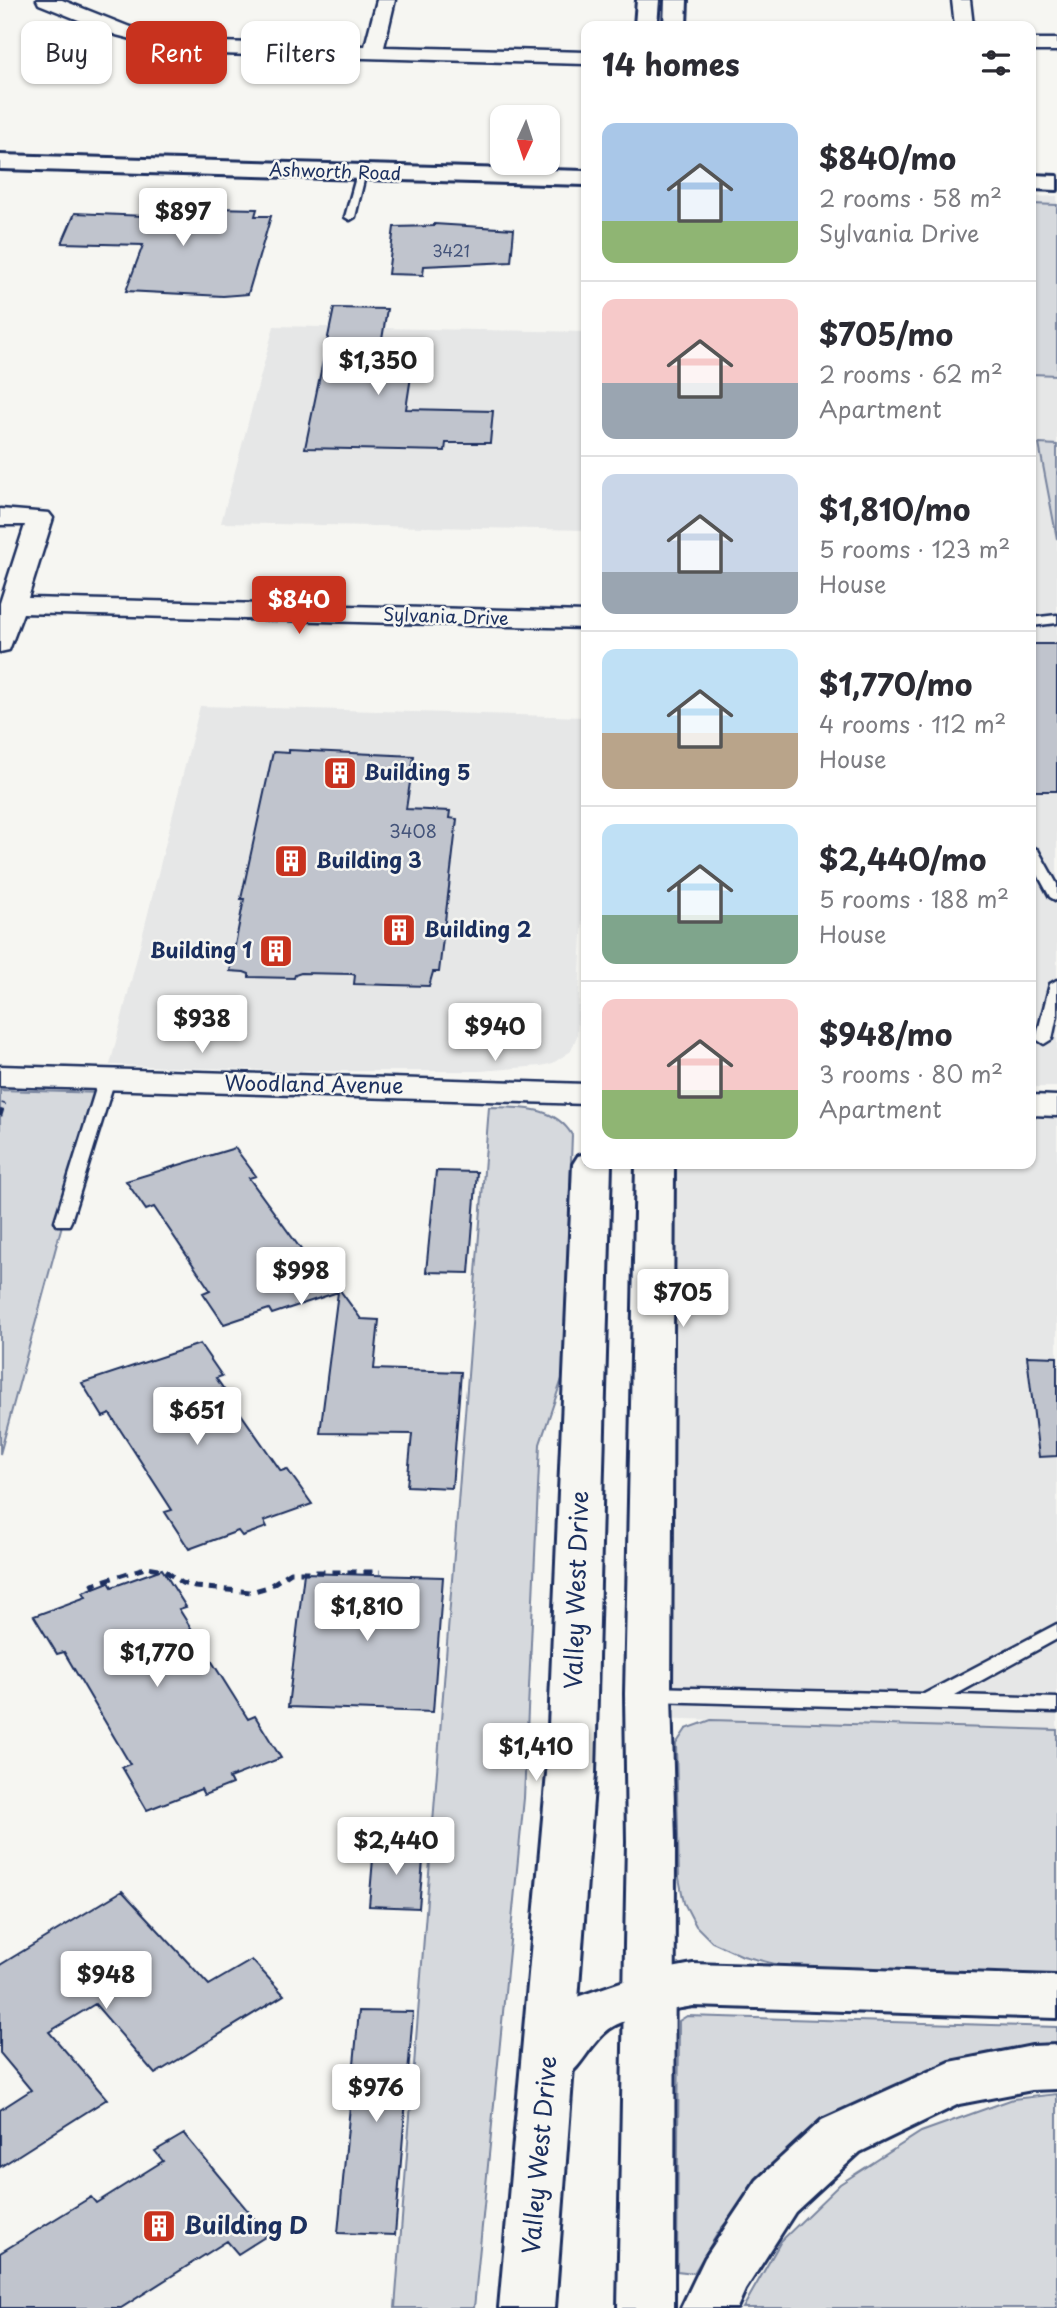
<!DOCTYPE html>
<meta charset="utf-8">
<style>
body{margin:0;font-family:"Playpen Sans",sans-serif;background:#f7f7f7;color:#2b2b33;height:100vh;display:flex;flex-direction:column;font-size:26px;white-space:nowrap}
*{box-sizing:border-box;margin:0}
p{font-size:23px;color:#7c7c81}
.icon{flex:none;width:38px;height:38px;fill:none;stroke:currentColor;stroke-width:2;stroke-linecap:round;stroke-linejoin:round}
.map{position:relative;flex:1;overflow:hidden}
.details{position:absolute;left:581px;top:21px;width:455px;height:1148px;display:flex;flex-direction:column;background:#fff;border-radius:14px;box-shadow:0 2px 5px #0004}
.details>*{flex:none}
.guide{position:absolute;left:21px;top:21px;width:455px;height:63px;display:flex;gap:14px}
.needle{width:46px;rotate:183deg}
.buttons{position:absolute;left:490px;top:105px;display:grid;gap:14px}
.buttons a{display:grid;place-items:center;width:70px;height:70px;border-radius:14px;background:#fff;box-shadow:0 2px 5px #0004;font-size:35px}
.price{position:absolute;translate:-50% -60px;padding:0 16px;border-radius:7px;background:#fff;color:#222;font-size:23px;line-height:46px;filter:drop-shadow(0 2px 4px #0008)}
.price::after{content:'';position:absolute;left:50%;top:42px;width:21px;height:16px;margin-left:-10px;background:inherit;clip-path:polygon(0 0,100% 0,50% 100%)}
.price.current{background:#c8321e;color:#fff}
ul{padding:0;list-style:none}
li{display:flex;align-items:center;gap:21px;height:175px;padding:0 21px}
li+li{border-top:2px solid #e1e1e2}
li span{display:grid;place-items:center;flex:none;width:196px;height:140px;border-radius:14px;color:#555}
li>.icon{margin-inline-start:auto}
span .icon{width:84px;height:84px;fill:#fffc;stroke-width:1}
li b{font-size:30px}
h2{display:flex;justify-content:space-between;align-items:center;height:84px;padding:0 21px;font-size:30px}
.tag{padding:0 24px;border-radius:14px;background:#fff;box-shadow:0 2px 5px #0004;font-size:24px;line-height:63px}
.tag.current{background:#c8321e;color:#fff}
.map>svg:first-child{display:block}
.built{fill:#e6e7e7}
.green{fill:#d6d9dd;stroke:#78849e;stroke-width:2}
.building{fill:#c0c4cd;stroke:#1b2f5e;stroke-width:2}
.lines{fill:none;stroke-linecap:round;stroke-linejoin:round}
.lane-casing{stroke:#1b2f5e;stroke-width:5}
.street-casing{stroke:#1b2f5e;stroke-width:5}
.secondary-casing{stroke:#1b2f5e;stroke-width:6}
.highway-casing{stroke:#1b2f5e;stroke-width:6}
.path-far1{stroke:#1b2f5e;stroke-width:4.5;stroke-dasharray:7 5;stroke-linecap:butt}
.path{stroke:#1b2f5e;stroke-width:5;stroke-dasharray:9 7;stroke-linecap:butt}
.lane{fill:#f6f6f2;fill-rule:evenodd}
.street{fill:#f6f6f2;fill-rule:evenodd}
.secondary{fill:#f6f6f2;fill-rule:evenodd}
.highway{fill:#f6f6f2;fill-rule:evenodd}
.labels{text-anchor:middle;stroke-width:5;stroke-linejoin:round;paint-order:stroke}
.far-number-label{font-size:16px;fill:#44547a}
.far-street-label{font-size:18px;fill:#1b2f5e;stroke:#f6f6f2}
.number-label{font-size:18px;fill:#44547a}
.poi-label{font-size:21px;font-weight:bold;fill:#1b2f5e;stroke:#f6f6f2;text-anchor:start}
.street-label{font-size:21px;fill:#1b2f5e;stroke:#f6f6f2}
.near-street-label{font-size:24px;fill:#1b2f5e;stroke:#f6f6f2}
.near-poi-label{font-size:24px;font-weight:bold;fill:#1b2f5e;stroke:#f6f6f2;text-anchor:start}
</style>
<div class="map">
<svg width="1057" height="2308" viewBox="0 0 1057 2308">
<rect width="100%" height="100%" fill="#f6f6f2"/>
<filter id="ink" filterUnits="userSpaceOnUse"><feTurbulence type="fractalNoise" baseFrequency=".0143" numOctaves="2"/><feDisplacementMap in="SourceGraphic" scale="14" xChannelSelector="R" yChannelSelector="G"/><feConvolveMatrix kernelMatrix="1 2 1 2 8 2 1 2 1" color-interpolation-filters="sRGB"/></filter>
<g filter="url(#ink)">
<path class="built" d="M1057 196V1087H1031V197Z
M274 326 586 332V530L221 523Z
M200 706 586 717V852L577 1036 571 1051 553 1063 541 1066 480 1071H288L110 1065Z
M1031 1105 1057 1106V1730L649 1718 655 1164H1031Z"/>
<path class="green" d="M1031 204 1057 205V375L1031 374Z
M1039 444 1057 445V539Z
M0 1090 104 1093 75 1177 0 1454Z
M489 1107C520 1108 554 1105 572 1135L563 1376 540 1444 524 1798 474 2308H395Z
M711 1720 1057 1730V1977L791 1968 743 1956 712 1942 696 1926 684 1903 679 1878 676 1744 686 1729Z
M687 2016 1057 2027V2048L957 2063 873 2095 813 2130 771 2168 719 2231 694 2273 677 2271 679 2021Z
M1057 2094V2308H743L781 2241 840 2184 921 2132 1013 2099Z"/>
<path class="building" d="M172 207 257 209 255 216H271L248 294 223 296 126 291 143 245 62 243 75 213 169 217Z
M434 224 514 229 511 262 424 266 423 275 388 274 394 227 434 226Z
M334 308 387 309 377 370H412L406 409 493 411 490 443H446L445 451 305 448Z
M1031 644H1057V791H1031Z
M289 750 414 756 406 809 450 811 449 818 457 819 439 972H433L429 986 354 984 355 975 352 974 301 973 295 975 294 978 249 977V974L244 972 230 971 244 899H241L273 752 289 753Z
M235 1148 256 1176 249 1178 308 1259 315 1256 361 1319 379 1320 374 1369 461 1372 452 1488 407 1486 412 1434 320 1433 338 1292 272 1314 269 1309 224 1324 203 1293 210 1290 154 1207 146 1210 126 1181Z
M436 1171 477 1172 469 1273 426 1272Z
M200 1344 222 1376 216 1378 281 1471 287 1469 312 1504 264 1521 267 1527 242 1536 238 1531 189 1549 165 1512 172 1510 110 1414 103 1417 82 1383Z
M1027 1356 1057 1357V1456L1039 1457Z
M162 1569 186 1607 179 1609 248 1719 255 1716 281 1758 229 1778 232 1784 204 1795 201 1789 147 1810 122 1767 130 1764 64 1652 57 1654 34 1616 86 1597 83 1592 109 1582 112 1587Z
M304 1573 443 1577 433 1712 288 1707Z
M374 1847 424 1849 419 1908 369 1906Z
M122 1891 209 1985 252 1960 284 1995 155 2074 95 2004 49 2032 107 2099 0 2167V2110L31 2090 0 2053V1965Z
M359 2011 413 2012 395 2235 338 2233Z
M184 2134 268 2235 238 2254 227 2241 121 2308H0V2253L91 2197 96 2203 163 2161 155 2151Z"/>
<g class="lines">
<g class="lane-casing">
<path id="lane" d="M358 170 366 172 355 217 350 220 345 217Z
M1057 615V623L1031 626V618Z
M1031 846 1038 850 1057 884V901L1050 897 1031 862Z
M1057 980V1016L1052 1039 1044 1044 1036 1039 1050 984Z
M107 1074 115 1079 71 1221 69 1225H57L55 1221 99 1079Z
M1057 1624V1639L955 1695 1057 1698V1712L650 1701 643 1699 640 1694 643 1689 650 1687 924 1694Z"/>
</g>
<g class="street-casing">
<path id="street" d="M37 0H62L130 27 167 36 217 42 365 46 377 0H395L384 47 586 52V64L217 54 167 48 116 35 39 4Z
M952 0H970L973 26H955Z
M1031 39H1057V51H1031Z
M0 509 49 513 53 518 28 598 586 612V628L23 613 9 650 0 652V603L25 525H0Z
M0 1066 586 1084V1104L0 1086Z
M1031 1095 1057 1096V1116L1031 1115Z"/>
</g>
<g class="secondary-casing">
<path id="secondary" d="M637 0H659L657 26H635Z
M665 0H687L686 26H664Z
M0 155 586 171V185L0 169Z
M1031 175 1057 176V190L1031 189Z
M586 1154V1164H611L595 1773 555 2308H499L547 1773 573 1164 578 1156Z
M636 1164H674L671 1694 675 1842 674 2308H618L627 1842 625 1694Z"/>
</g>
<g class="highway-casing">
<path id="highway" d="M693 1964 1057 1976V2018L693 2006C672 2010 626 2016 609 2029 579 2052 577 2094 530 2077L522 2062 530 2047 574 1998 650 1972Z
M1057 2045V2089L1032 2090 959 2104 860 2152 795 2212 745 2290 737 2308H681L705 2258 757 2180 822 2120 950 2062 1032 2046Z"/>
</g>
<path class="path-far1" d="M0 1116 4 1103"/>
<path class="path" d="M95 1588 93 1584 148 1567 164 1570 182 1583 195 1587 251 1592 268 1587 291 1572H380"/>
<use href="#lane" class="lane"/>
<use href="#street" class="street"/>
<use href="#secondary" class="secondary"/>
<use href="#highway" class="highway"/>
</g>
</g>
<defs>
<g id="building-square" transform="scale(1.75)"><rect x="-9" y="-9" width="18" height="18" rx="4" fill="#c8321e" stroke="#f6f6f2"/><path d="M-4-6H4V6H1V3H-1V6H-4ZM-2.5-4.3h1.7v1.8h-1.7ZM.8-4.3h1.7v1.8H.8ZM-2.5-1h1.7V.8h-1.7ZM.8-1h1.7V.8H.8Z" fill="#fff"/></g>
</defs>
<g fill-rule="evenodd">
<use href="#building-square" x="340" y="773"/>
<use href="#building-square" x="291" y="861"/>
<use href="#building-square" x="399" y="930"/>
<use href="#building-square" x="276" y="951"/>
<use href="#building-square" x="159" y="2226"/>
</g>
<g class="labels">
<g class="far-number-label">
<text x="451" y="257">3421</text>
</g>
<g class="far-street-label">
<text transform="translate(335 172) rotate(2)" y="6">Ashworth Road</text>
<text transform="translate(446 617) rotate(2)" y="6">Sylvania Drive</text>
</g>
<g class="number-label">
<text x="413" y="838">3408</text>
</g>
<g class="poi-label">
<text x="364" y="780">Building 5</text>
<text x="316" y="868">Building 3</text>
<text x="424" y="937">Building 2</text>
<text x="252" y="958" text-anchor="end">Building 1</text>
</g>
<g class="street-label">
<text transform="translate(314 1085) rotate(1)" y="7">Woodland Avenue</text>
</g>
<g class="near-street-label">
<text transform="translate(577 1590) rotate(-88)" y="8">Valley West Drive</text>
<text transform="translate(540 2155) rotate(-85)" y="8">Valley West Drive</text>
</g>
<g class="near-poi-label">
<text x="184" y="2234">Building D</text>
</g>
</g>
</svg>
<div class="buttons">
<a><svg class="needle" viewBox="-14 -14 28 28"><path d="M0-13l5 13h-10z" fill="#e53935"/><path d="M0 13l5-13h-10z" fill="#7c7c81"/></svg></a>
</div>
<b class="price" style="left:183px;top:248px">$897</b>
<b class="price" style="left:378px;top:397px">$1,350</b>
<b class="price current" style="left:299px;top:636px">$840</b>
<b class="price" style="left:202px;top:1055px">$938</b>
<b class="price" style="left:495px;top:1063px">$940</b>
<b class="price" style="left:301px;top:1307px">$998</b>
<b class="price" style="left:683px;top:1329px">$705</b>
<b class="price" style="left:197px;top:1447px">$651</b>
<b class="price" style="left:367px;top:1643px">$1,810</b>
<b class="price" style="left:157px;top:1689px">$1,770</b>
<b class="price" style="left:536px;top:1783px">$1,410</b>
<b class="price" style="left:396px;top:1877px">$2,440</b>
<b class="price" style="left:106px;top:2011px">$948</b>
<b class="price" style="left:376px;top:2124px">$976</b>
<div class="guide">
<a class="tag">Buy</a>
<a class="tag current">Rent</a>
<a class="tag">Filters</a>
</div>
<section class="details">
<h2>14 homes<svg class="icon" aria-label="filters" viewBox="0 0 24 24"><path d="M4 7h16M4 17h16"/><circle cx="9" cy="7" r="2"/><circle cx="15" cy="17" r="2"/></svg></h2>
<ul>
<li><span style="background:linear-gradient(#a9c7e8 70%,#8fb573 0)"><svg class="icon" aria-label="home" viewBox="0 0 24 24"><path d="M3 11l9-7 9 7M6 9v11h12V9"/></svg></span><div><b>$840/mo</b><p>2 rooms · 58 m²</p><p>Sylvania Drive</p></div></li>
<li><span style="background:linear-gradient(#f6c9c9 60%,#9aa5b1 0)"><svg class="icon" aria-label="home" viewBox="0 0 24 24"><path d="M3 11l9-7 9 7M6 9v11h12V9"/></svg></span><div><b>$705/mo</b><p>2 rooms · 62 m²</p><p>Apartment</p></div></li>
<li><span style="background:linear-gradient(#c9d6e8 70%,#9aa5b1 0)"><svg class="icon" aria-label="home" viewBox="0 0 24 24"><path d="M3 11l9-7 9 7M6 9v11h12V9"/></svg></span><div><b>$1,810/mo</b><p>5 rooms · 123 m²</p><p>House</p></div></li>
<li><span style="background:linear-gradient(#bfe0f5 60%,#b9a48a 0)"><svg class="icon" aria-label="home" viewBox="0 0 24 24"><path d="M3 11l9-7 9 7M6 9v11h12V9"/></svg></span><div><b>$1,770/mo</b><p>4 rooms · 112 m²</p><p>House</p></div></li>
<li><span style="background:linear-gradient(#bfe0f5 65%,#7fa58c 0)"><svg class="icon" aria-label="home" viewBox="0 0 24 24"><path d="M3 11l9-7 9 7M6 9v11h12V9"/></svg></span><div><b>$2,440/mo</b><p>5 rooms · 188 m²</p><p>House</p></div></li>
<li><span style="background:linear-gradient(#f6c9c9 65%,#8fb573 0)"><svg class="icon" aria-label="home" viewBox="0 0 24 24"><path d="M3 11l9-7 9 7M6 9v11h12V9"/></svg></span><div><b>$948/mo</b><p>3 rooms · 80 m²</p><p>Apartment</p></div></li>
</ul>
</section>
</div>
